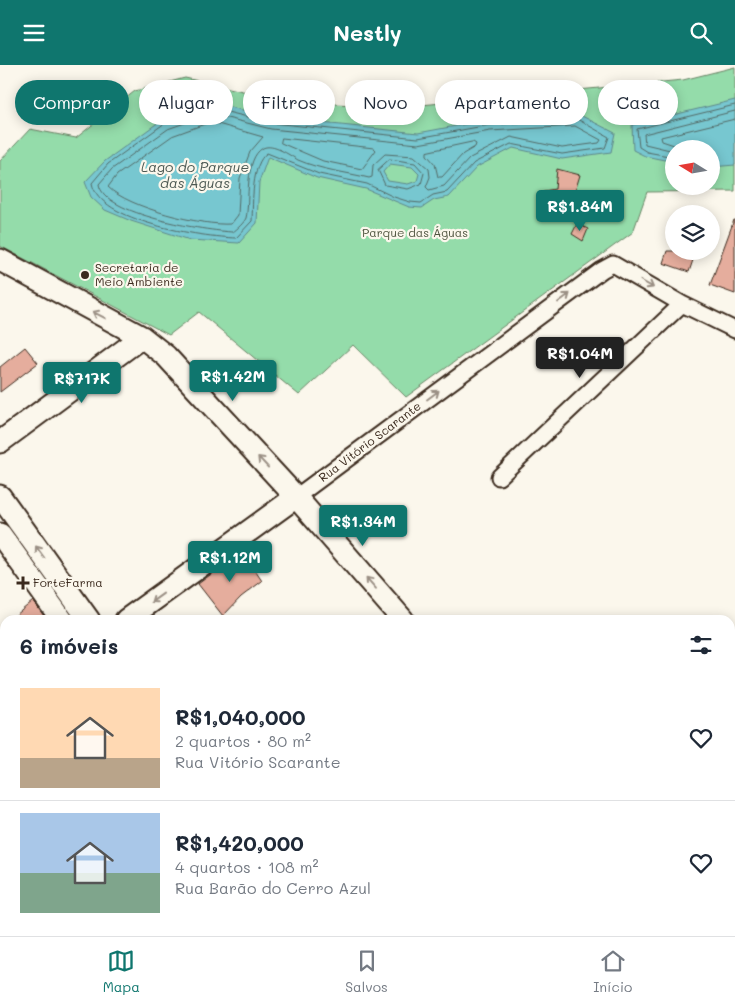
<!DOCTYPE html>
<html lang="pt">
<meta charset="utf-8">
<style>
body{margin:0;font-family:Mali,sans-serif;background:#f2f2f3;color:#1f2937;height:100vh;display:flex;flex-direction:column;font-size:19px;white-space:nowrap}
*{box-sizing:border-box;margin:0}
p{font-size:16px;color:#747a83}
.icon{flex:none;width:28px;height:28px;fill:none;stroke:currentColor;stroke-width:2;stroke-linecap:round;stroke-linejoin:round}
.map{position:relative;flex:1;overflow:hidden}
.drawer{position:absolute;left:0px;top:550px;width:735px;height:321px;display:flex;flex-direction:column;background:#fff;border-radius:15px 15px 0 0;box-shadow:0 2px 12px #0003}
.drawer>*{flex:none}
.hud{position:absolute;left:15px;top:15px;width:705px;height:45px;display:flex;gap:10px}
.needle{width:32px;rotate:281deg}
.controls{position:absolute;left:665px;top:75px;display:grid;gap:10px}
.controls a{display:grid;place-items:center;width:55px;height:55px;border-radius:50%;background:#fff;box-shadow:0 2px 12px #0003;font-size:25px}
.price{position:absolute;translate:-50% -42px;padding:0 11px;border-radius:5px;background:#0f766e;color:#fff;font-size:16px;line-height:32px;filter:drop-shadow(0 1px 2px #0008)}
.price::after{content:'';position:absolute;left:50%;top:30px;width:15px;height:11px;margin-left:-8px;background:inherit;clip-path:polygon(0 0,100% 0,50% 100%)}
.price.selected{background:#222;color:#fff}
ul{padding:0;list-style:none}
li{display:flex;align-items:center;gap:15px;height:125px;padding:0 20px}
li+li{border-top:1px solid #e0e1e3}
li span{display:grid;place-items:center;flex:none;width:140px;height:100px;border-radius:0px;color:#555}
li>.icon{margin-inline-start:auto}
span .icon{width:60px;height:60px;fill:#fffc;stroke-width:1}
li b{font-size:21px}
h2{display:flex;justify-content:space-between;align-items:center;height:60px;padding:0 20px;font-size:21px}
.pill{padding:0 18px;border-radius:22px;background:#fff;box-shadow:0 2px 12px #0003;font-size:18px;line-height:45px}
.pill.selected{background:#0f766e;color:#fff}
header{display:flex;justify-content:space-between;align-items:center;height:65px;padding:0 20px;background:#0f766e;color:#fff;font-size:22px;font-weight:800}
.tabs{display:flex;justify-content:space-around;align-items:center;height:70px;border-top:1px solid #e0e1e3;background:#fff;font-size:14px;color:#747a83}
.tabs a{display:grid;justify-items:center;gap:2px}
.tabs .selected{color:#0f766e}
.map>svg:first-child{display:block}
.green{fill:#94dcaa;stroke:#688364;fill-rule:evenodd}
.water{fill:#77c7d0;stroke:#5f8889;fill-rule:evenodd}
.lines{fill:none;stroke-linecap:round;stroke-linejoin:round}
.shore{stroke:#536965;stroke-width:1}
.building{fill:#e5ad9d;stroke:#3b2a1e}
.street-casing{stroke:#3b2a1e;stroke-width:19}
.secondary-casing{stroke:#3b2a1e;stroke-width:25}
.street{stroke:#fbf7ec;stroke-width:15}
.secondary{stroke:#fbf7ec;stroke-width:21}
.oneway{stroke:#9b9085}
.poi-dot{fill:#3b2a1e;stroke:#fbf7ec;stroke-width:2}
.labels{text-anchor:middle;stroke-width:4.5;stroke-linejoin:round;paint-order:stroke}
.park-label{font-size:12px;fill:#515641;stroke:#fbf7ec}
.poi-label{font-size:12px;fill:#3b2a1e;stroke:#fbf7ec;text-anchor:start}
.street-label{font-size:12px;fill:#3b2a1e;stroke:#fbf7ec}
.water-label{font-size:14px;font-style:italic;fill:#4d5953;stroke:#fbf7ec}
</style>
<header><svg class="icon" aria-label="menu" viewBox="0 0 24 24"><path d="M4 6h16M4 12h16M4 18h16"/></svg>Nestly<svg class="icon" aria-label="search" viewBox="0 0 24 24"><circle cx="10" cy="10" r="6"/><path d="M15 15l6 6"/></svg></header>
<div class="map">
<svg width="735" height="871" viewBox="0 0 735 871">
<rect width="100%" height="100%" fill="#fbf7ec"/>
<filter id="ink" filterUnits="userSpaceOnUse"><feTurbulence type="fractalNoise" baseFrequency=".02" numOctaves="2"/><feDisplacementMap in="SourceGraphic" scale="10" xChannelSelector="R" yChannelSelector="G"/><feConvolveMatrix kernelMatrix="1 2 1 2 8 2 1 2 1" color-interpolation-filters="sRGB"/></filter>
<g filter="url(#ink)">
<path class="green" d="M735 2V126L647 127 633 167 406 332 353 280 299 330 199 247 169 270 0 181V96L30 64 76 73 135 26 185 13 291 37 400 42 683 15ZM674 84H711V121H674Z"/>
<path class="water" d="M735 35V100L711 102V84H674V97L645 91 633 85 632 60Z
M211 37 273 53 418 68 488 55 578 49 615 68 611 87 562 94 513 83 477 102 449 132 434 135 422 143 409 142 366 124 317 113 268 92 259 117 257 158 239 178 190 175 131 156 105 145 91 132 85 117 105 96 163 54ZM390 99 412 102 419 109 417 116 408 119 388 116 383 107Z"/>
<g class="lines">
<path class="shore" d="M211 43 272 58 418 73 489 60 577 54 609 72 605 83 562 89 511 79 474 98 447 127 433 130 421 138 410 137 394 132 367 119 319 109 267 88C251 99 253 139 252 156L236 173C202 172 99 157 92 118L108 99 165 58Z
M211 49 271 64 418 79 490 66 575 61 601 75 599 78 562 83 511 72 470 93 444 121 429 125 426 122 430 112 429 104 414 91 385 89 373 100 372 112 369 113C345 107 321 105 298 95 289 90 273 78 263 83 244 93 250 137 246 153 244 158 237 164 233 167 207 166 103 150 99 119L112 104 168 64Z
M211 57 263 72 250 87 240 113 238 150 231 159C202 161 129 143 108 122L117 110 172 71Z
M282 73 374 83 376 85 362 104 323 96 281 78Z
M473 77 476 79 475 82 463 89 442 112H438L435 99 427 90V87Z
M686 84 662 76 661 72 735 54
M674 86 645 79 644 69 735 46
M674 92 647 87 639 82 637 64 735 40
M390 94 415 98 424 108 421 119 408 124 385 120 378 105Z"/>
</g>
<path class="building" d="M557 104 580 110 569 146 546 144 544 126 555 124Z
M734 155H735V229L710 220Z
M577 159 588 164 583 176 572 169Z
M667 186H696L689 207 663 198Z
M25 282 38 298 0 327V302Z
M242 486 262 516 241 532 223 551 198 519Z
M33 536 44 551 38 555H10Z"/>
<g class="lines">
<g class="street-casing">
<path id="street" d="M499 412 682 239
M296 432 602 205 613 199 682 239 735 265
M730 698H735
M129 871 135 866"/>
</g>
<g class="secondary-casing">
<path id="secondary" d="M0 195 142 272 166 291 296 432 403 555
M0 377 142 272
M0 431 89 555
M0 469 62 555
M126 555 296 432
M0 645 5 641
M730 811 735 813
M285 866 288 871
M312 866 316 871
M675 866 679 871
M551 871 556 866"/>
</g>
<use href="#street" class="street"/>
<use href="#secondary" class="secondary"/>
</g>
<defs><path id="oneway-shaft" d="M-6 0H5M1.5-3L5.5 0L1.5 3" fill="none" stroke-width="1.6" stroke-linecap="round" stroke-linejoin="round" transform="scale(1.25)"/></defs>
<g class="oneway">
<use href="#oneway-shaft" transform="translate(647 219) rotate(30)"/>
<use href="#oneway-shaft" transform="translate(564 233) rotate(-37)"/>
<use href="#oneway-shaft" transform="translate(99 250) rotate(-153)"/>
<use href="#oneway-shaft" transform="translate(433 330) rotate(-37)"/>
<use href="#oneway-shaft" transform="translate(263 397) rotate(-133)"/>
<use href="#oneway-shaft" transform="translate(40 487) rotate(-126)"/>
<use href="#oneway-shaft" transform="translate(371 518) rotate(-131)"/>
<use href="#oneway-shaft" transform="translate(157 533) rotate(144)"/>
</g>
</g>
<g class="poi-dot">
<circle cx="85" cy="210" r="5"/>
<path d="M20.5 510.5h5v5h5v5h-5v5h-5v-5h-5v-5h5z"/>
</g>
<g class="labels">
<g class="park-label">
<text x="415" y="172">Parque das Águas</text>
</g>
<g class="poi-label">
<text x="95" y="207">Secretaria de<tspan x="95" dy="14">Meio Ambiente</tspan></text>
<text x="33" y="522">ForteFarma</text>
</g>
<g class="street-label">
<text transform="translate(370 377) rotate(-37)" y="4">Rua Vitório Scarante</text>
</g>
<g class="water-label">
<text x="195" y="107">Lago do Parque<tspan x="195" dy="16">das Águas</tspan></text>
</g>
</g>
</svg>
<div class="controls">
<a><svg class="needle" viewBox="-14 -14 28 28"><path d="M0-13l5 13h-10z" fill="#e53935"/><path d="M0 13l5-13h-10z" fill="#747a83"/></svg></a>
<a><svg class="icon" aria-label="layers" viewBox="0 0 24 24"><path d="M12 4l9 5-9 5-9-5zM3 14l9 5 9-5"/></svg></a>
</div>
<b class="price" style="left:580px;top:167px">R$1.84M</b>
<b class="price selected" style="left:580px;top:314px">R$1.04M</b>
<b class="price" style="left:233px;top:337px">R$1.42M</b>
<b class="price" style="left:82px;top:339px">R$717K</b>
<b class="price" style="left:363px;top:482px">R$1.34M</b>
<b class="price" style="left:230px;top:518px">R$1.12M</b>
<div class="hud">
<a class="pill selected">Comprar</a>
<a class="pill">Alugar</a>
<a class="pill">Filtros</a>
<a class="pill">Novo</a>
<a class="pill">Apartamento</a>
<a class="pill">Casa</a>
</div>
<section class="drawer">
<h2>6 imóveis<svg class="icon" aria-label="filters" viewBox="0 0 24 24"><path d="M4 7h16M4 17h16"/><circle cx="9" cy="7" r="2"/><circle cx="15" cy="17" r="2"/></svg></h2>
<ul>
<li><span style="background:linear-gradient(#ffd9b3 70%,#b9a48a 0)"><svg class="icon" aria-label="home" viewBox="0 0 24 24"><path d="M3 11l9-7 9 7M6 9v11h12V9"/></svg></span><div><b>R$1,040,000</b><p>2 quartos · 80 m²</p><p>Rua Vitório Scarante</p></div><svg class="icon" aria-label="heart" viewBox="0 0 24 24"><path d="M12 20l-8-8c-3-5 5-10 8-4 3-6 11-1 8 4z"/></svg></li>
<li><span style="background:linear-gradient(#a9c7e8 60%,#7fa58c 0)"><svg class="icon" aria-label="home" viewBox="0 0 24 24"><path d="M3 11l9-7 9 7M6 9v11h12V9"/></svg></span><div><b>R$1,420,000</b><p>4 quartos · 108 m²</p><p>Rua Barão do Cerro Azul</p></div><svg class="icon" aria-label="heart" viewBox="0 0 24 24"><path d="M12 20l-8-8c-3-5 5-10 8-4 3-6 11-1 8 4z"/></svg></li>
</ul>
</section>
</div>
<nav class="tabs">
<a class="selected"><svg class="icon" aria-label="map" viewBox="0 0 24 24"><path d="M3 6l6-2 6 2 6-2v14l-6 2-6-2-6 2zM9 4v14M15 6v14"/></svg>Mapa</a>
<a><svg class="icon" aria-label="saved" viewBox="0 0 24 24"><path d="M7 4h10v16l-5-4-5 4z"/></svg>Salvos</a>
<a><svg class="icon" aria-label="home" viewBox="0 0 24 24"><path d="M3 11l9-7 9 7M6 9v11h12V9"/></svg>Início</a>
</nav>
